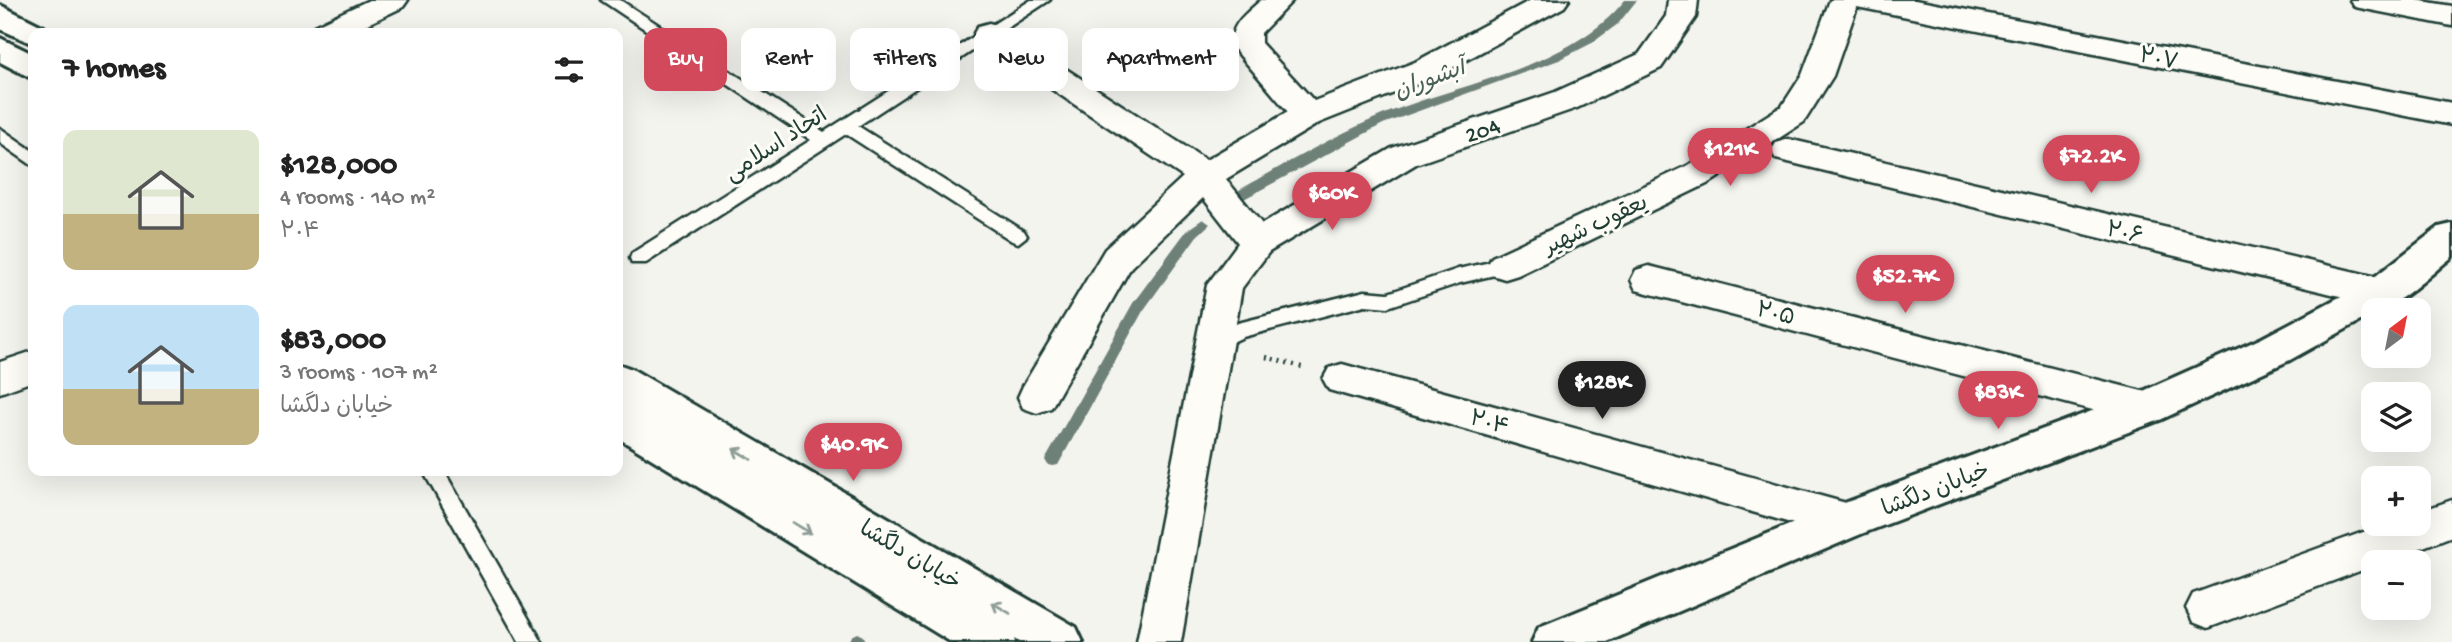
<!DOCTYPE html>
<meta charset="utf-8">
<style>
body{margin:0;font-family:"Gochi Hand","Playpen Sans Arabic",sans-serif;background:#f6f6f6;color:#222;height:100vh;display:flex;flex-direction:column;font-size:26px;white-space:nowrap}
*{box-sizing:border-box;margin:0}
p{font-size:23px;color:#767676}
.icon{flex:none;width:38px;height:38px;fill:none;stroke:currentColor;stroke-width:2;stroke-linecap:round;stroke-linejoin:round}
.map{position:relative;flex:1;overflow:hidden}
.panel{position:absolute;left:28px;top:28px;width:595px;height:448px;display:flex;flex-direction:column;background:#fff;border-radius:14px;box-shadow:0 7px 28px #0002}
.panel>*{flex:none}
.guide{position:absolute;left:644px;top:28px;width:665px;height:63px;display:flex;gap:14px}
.needle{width:46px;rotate:32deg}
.tools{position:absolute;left:2361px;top:298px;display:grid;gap:14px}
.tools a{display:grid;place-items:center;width:70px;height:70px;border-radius:14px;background:#fff;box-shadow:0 7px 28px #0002;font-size:35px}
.price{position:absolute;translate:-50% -60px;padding:0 16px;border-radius:24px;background:#d1495b;color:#fff;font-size:23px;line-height:46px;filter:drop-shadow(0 2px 4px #0008)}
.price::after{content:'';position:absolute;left:50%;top:42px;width:21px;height:16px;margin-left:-10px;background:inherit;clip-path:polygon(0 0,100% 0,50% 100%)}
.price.current{background:#222;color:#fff}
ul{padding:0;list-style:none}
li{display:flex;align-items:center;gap:21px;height:175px;padding:0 35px}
li span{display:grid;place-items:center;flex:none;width:196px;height:140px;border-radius:14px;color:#555}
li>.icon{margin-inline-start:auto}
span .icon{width:84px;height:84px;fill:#fffc;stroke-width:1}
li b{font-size:30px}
h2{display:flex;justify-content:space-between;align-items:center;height:84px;padding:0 35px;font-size:30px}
.chip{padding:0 24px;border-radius:14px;background:#fff;box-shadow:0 7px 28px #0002;font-size:24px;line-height:63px}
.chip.current{background:#d1495b;color:#fff}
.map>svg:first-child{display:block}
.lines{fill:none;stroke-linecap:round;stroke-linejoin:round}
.stream{fill:#6e8179;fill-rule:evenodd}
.lane-casing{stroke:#1f3d34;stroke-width:5}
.street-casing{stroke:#1f3d34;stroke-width:5}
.secondary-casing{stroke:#1f3d34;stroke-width:6}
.path{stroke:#1f3d34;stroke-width:4.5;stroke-dasharray:2 5;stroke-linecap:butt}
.lane{fill:#fdfcf7;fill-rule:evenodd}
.street{fill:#fdfcf7;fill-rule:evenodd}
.secondary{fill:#fdfcf7;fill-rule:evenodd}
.oneway{stroke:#8e9c96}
.labels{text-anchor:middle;stroke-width:6;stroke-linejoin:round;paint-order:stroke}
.street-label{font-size:23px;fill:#1f3d34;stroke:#fdfcf7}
.water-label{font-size:24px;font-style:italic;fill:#475f56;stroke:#fdfcf7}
</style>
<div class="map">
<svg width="2452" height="642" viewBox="0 0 2452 642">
<rect width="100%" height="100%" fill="#f4f4ef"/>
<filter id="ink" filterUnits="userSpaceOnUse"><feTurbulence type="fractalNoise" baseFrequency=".0143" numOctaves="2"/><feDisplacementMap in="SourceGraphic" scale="14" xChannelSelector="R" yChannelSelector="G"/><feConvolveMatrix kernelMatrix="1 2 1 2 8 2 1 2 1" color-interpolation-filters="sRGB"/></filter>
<g filter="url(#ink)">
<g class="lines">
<path class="stream" d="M1625 0H1637L1618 24 1592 43 1559 60 1383 124 1242 200 1237 202 1231 197 1232 194C1279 168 1325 140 1373 119 1453 83 1568 71 1625 0Z
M1203 219 1210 224 1197 236 1143 311 1058 465 1053 466 1048 465 1045 460 1048 455 1133 303 1187 230Z
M857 633 863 636 865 642H848L851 636Z"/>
<g class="lane-casing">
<path id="lane" d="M601 0H620L824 132 1031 0H1050L858 126 1024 231 1027 236 1018 243 1012 241 846 134 646 263H632L630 258 632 253 811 140Z
M0 128 33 151V166L0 143Z
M1505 259 1514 266 1512 271 1460 283 1388 307 1365 305 1243 337 1214 351 1207 348 1204 343 1207 338 1238 323 1365 291 1388 293 1458 269Z
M423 471H444L542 642H519Z"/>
</g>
<g class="street-casing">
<path id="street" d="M369 0H408L403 7 349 33H310L314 26Z
M1261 0H1293L1261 33V43L1314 101 1415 62 1531 0H1569L1564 7 1437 76 1319 123 1226 179 1262 224 1392 148 1555 92 1639 54 1666 16 1668 0H1698L1696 17 1661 68 1577 108 1416 164 1269 252 1242 288 1181 642H1137L1207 285 1238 243 1203 198 1131 267 1051 408 1037 413 1023 408 1018 397 1023 386 1105 249 1183 177 978 40 974 33 978 26 989 23 1000 26 1206 160 1288 112 1231 45C1231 23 1246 14 1261 0Z
M1830 0H1915L2452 103V125L1857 7 1833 76 1804 122 1711 182 1518 275 1505 279 1492 275 1487 266 1492 257 1687 166 1782 106 1802 75Z
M2350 0H2416L2452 6V26L2365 9 2355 7Z
M1788 139 2381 278 2394 282 2399 292 2394 302 2381 306 1776 159 1771 151 1776 143Z
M1649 266 2146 392 2160 397 2165 408 2160 419 2146 424 1636 290 1631 280 1636 270Z
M33 351V381L0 393V362Z
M1342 364 1846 503 1861 508 1867 521 1861 534 1846 539 1329 390 1323 379 1329 368Z
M2452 500V536L2384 562H2373V566L2208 628 2193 622 2186 608 2193 594 2388 523H2418V512Z"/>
</g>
<g class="secondary-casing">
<path id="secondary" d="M0 5 44 27 48 33H33V44L0 29Z
M0 38 33 54V79L0 62Z
M2452 224V257C2434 271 2395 310 2373 310V314L2290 360 2160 420 1861 534 1607 642H1532L1539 627 1831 508 2132 396 2262 338 2368 282 2439 227Z
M618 364 632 369 1076 627 1083 642H1019L1014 639 1015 642H951L618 438Z"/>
</g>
<path class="path" d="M1266 357 1305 368"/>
<use href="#lane" class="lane"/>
<use href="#street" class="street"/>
<use href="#secondary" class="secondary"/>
</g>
<defs><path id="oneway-shaft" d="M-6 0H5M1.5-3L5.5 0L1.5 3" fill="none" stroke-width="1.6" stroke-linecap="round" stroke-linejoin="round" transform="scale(1.75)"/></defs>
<g class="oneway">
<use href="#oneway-shaft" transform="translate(742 454) rotate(-149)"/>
<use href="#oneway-shaft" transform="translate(802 528) rotate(31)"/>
<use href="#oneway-shaft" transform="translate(1001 608) rotate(-149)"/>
</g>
</g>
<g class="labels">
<g class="street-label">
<text transform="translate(2159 57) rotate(11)" y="8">۲۰۷</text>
<text transform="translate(1482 129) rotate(-19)" y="8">204</text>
<text transform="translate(775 143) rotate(-33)" y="8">اتحاد اسلامی</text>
<text transform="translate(1595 223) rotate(-25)" y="8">یعقوب شهیر</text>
<text transform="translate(2125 231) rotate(13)" y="8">۲۰۶</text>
<text transform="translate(1776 312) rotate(14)" y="8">۲۰۵</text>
<text transform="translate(1490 421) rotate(16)" y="8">۲۰۴</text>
<text transform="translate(1935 488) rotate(-21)" y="8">خیابان دلگشا</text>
<text transform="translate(911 554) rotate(31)" y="8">خیابان دلگشا</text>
</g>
<g class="water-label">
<text transform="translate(1429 78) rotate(-20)" y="8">آبشوران</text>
</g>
</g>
</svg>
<div class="tools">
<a><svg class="needle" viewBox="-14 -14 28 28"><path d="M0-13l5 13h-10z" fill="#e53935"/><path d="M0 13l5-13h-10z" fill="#767676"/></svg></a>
<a><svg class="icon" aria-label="layers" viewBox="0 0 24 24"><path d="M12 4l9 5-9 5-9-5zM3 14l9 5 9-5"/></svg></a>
<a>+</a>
<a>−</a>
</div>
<b class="price" style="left:1730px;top:188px">$121K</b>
<b class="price" style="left:2091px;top:195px">$72.2K</b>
<b class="price" style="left:1332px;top:232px">$60K</b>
<b class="price" style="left:1905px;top:315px">$52.7K</b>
<b class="price current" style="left:1602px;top:421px">$128K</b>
<b class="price" style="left:1998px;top:431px">$83K</b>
<b class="price" style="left:853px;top:483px">$40.9K</b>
<div class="guide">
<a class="chip current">Buy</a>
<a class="chip">Rent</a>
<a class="chip">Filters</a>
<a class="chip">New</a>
<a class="chip">Apartment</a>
</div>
<section class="panel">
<h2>7 homes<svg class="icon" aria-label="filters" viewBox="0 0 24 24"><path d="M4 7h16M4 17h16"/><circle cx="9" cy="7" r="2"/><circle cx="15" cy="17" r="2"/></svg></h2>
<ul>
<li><span style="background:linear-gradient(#dfe7d0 60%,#c2b280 0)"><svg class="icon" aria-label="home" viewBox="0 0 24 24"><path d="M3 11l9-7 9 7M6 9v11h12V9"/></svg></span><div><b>$128,000</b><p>4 rooms · 140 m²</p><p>۲۰۴</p></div></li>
<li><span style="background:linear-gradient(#bfe0f5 60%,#c2b280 0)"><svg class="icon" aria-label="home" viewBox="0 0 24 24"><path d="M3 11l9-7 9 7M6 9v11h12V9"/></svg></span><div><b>$83,000</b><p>3 rooms · 107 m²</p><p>خیابان دلگشا</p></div></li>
</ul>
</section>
</div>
